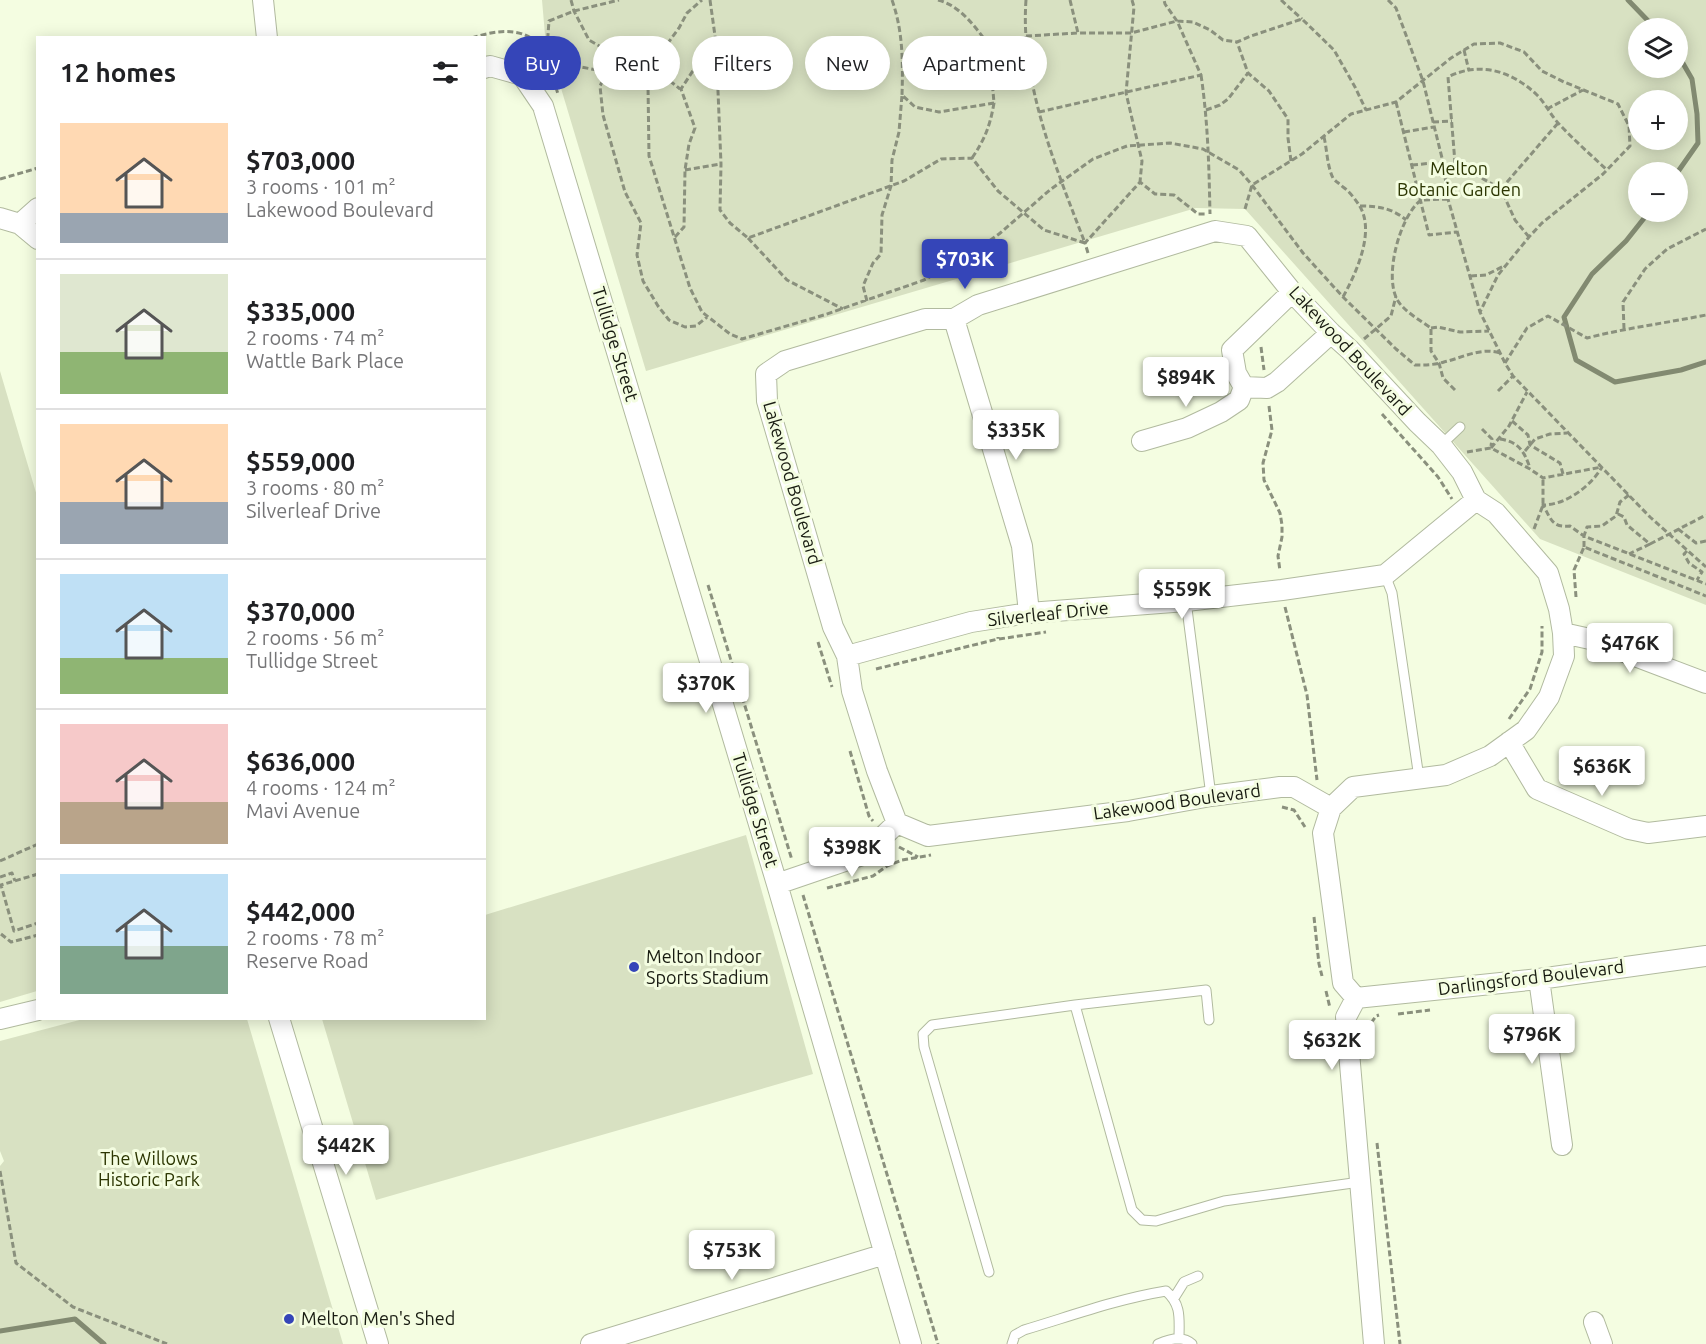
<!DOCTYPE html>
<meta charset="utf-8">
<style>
body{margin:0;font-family:Ubuntu,sans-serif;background:#f6f6f6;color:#202124;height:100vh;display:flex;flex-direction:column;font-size:22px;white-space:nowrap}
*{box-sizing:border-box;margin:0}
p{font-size:20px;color:#757577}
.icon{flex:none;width:33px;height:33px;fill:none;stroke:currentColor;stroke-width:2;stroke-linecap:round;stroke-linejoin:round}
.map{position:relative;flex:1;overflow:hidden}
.details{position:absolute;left:36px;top:36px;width:450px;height:984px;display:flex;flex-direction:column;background:#fff;border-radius:0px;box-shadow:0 3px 15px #0003}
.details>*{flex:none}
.hud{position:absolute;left:504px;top:36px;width:570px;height:54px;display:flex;gap:12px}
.controls{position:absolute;left:1628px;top:18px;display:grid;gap:12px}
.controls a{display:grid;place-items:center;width:60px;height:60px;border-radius:50%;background:#fff;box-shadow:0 3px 15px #0003;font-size:30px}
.price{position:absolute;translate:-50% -51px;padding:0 14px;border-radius:6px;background:#fff;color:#222;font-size:20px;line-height:39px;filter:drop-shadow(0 2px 3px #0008)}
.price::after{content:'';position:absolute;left:50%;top:36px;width:18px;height:14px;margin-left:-9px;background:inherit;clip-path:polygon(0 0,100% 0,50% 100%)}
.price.selected{background:#3545b8;color:#fff}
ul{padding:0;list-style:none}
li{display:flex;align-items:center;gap:18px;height:150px;padding:0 24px}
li+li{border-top:2px solid #e0e0e0}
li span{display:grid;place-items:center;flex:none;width:168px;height:120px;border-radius:0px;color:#555}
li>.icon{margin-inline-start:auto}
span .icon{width:72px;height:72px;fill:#fffc;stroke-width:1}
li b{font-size:26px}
h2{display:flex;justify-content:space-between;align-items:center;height:72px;padding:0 24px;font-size:26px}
.pill{padding:0 21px;border-radius:27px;background:#fff;box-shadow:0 3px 15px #0003;font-size:21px;line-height:54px}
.pill.selected{background:#3545b8;color:#fff}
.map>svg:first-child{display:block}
.green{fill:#d8e1c2;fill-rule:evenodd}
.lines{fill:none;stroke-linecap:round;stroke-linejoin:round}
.stream{stroke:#828a71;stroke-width:5}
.service-casing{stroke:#b1ba9f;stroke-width:11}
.minor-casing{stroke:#b1ba9f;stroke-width:22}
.path{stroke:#8a907d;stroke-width:3;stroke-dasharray:6 3;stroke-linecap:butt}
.service{stroke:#fff;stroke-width:9}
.minor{stroke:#fff;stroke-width:20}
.poi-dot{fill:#3545b8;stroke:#f4fde1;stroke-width:2}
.labels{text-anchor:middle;stroke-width:6;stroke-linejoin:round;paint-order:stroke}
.park-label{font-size:18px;fill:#2c3602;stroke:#f4fde1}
.street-label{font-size:18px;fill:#181b11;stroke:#f4fde1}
.poi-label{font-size:18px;fill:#181b11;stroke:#f4fde1;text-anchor:start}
</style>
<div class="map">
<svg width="1706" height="1344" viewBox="0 0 1706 1344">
<rect width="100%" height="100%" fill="#f4fde1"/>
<path class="green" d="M542 0H1706V605L1540 539 1245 209 1196 208 646 371 545 35ZM1638 28H1677V68H1638ZM1638 100H1677V140H1638ZM1638 172H1677V212H1638Z
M0 371 37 496V991L0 1002Z
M746 835 813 1074 376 1200 322 1019 484 1018 485 915Z
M87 1018 247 1019 343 1344H0V1166L4 1161 0 1151V1041Z"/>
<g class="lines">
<path class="stream" d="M1628 0 1655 28
M1677 53 1692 79 1697 114 1698 143 1677 173
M1649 212 1626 241 1592 274 1564 317 1576 360 1615 382 1681 370 1706 362
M0 1331 75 1319 104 1344"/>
<g class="service-casing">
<path id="service" d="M1441 445 1460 427
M1385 575 1392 593 1419 778
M1186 601 1211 796
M1075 1005 1206 990 1209 1020
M989 1272 924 1047 923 1034 932 1025 1075 1005 1132 1210 1142 1220 1156 1221 1224 1201 1360 1182
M1174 1298 1184 1282 1198 1276
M1012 1344 1015 1335 1024 1330C1071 1316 1117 1299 1166 1291 1182 1305 1179 1319 1179 1339
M1158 1344C1169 1339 1183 1335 1192 1344"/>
</g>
<g class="minor-casing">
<path id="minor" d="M263 0 267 38
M484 68 490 66 522 75 543 106 777 884 911 1344
M0 218 20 224 38 239
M20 224 38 208
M1292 292 1232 350 1236 373 1244 387 1267 388 1277 382 1331 333
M954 319 1022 546 1029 613
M1142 441 1187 428 1221 412 1239 400 1244 387
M1563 633 1590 639 1706 683
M847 656 971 622 1029 613 1186 601 1282 590 1385 575 1476 500
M1509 742 1537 789 1629 829 1648 833 1706 826
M1331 808 1294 787H1280L1211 796 1128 811 928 836 897 823 877 771 852 691 847 656 833 627 767 401 766 374 785 361 925 319H954L978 305 1215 231 1247 236 1292 292 1331 333 1350 350 1417 422 1441 445 1462 472 1476 500 1496 513 1548 573 1559 609 1563 633 1564 656 1549 697 1526 730 1490 756 1446 775 1353 787 1331 808 1323 833 1343 983 1356 998 1346 1017 1374 1344
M777 884 865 854 897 823
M1539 979 1562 1145
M1356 998 1539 979 1706 956
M279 1018 378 1344
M0 1019 38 1010
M1594 1322 1602 1344
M591 1344 885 1254"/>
</g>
<path class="path" d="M571 0 574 11 589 40 646 73 648 85 649 156 690 288 702 312 730 334 742 339 824 315 924 280 972 253 999 234 1051 189 1093 159 1127 146 1170 143 1203 149 1239 170 1252 185 1303 253 1343 297 1396 349 1415 365C1425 365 1434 365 1444 362 1462 358 1480 347 1500 353
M710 0 716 43 721 164 720 210 730 223 748 238 904 181 941 159 972 158 998 191 1044 230 1085 243
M892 0C903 31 903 62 902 95
M938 0C961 6 975 27 989 45L1012 41 1028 48
M1026 0C1020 82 1056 168 1085 243
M1070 0 1078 33H1131L1177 21 1193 22 1210 30 1223 40 1237 42
M1132 0 1134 7 1126 93 1142 161 1140 182
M1281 0 1302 19
M1388 0 1396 8 1423 81 1443 162 1448 199 1480 312 1505 363 1513 376 1650 517 1706 567
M1026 36 1078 33
M472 38C499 29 533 25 546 57 551 69 554 82 558 94
M1464 50 1469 71
M548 57 571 65 607 72
M633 65 607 72 600 86 603 115 625 192 641 223 637 255 643 281 658 306 669 320 685 327 696 326 707 317
M646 73 679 28 687 13 702 0
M646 73 659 72 680 89
M545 75 549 21 574 11 619 0
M1201 75C1208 122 1209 167 1210 214
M1396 102 1429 235 1457 232
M1547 109 1583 90
M1206 110 1220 105 1228 99 1248 73
M1039 112 1201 75 1177 21 1165 4 1164 0
M1433 122 1452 121
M1404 132 1434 127
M1324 137C1327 149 1327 166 1333 178 1336 182 1339 183 1343 187 1349 191 1355 199 1359 205 1376 231 1356 273 1343 297
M972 158C985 139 990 126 994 103
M1291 161 1288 138V119L1269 91 1248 73 1237 42 1251 36 1302 19 1334 50 1355 87 1366 110
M1412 165 1443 162
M685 170 721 164
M1445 175 1455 163
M0 179 38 168
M1501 189 1558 123
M1448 199 1421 200C1400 216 1383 277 1398 301 1404 311 1421 321 1431 328V351L1439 363 1443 378 1455 390
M1360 206C1378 206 1392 208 1406 220
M1245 209 1252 185 1302 154 1351 114 1396 102 1451 58 1474 44 1500 43 1524 52 1542 71 1564 82 1618 104 1629 126 1630 146 1603 174 1542 223 1529 237 1498 275 1480 312
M675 237 684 227 685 170 689 144 695 128 681 89 696 66 716 43
M1529 237 1515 220 1501 189 1455 163 1448 77C1480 61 1512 71 1537 95 1546 104 1551 116 1560 125 1575 141 1591 155 1607 170
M748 238 787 280 843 309
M1088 253 1085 243 1140 182 1155 194 1174 195 1198 214H1205
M1471 276 1486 275 1504 266
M867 301 863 286 873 263 881 254 882 215 891 186 892 160 899 132 902 95 915 107 939 112 994 103 989 45
M1431 328 1438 327 1460 332 1489 331
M1624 329 1623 302 1645 269 1667 249 1706 229
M1364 339 1391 316 1396 296
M1261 347 1264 370
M1505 363 1527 328 1548 316 1587 338C1626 328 1666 323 1706 315
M1498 391 1513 376
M1269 406 1272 430 1263 463 1264 480 1280 513 1282 525V537L1278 556 1280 571
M1382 414 1438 477 1452 499
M1512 421 1528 435 1530 445 1560 463 1563 474
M1482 429 1492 439 1491 446
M1500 439C1519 442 1524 451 1530 468
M1491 448 1509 426 1527 392
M1525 451 1535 439 1550 434 1567 433
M1467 452 1491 448 1530 469 1543 478 1602 467
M1629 495 1620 502 1616 516 1602 526 1587 527 1584 536 1706 584
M1618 514 1624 517 1627 525 1650 544 1629 554
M1534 529 1543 505V478
M1678 529 1696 543 1706 541
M1650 544 1706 515
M1584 547V536L1570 526C1552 528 1551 519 1543 505 1566 505 1591 486 1602 467
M1687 551 1684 554 1689 563 1702 572 1697 580
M708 585 792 860
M1576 597 1574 570 1584 547 1706 596
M1285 607 1307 695 1317 780
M999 639 1046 632
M818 642 832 687
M876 669 998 639V637
M1509 719 1530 689 1542 652V626
M850 751 869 816 873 821
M1282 807 1294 810 1305 827
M899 847 918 857
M0 861 38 844
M38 874 1 885 14 931 38 923
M0 877 12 873 15 881
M827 888 873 876 887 866 902 860 931 855
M803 895 938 1344
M1314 917 1319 964 1322 976
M1 934 11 942 38 935
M1326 991 1330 1008
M1398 1014 1430 1010
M1366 1030 1376 1016 1379 1015
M1377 1143 1400 1344
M0 1171 16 1263 73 1307 167 1344"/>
<use href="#service" class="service"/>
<use href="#minor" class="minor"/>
</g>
<g class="poi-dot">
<circle cx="634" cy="967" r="6"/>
<circle cx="289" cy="1319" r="6"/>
</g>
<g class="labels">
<g class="park-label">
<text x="1459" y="175">Melton<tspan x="1459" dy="21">Botanic Garden</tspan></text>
<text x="149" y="1165">The Willows<tspan x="149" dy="21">Historic Park</tspan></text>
</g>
<g class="street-label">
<text transform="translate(615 344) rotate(73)" y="6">Tullidge Street</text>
<text transform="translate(1350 351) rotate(47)" y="6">Lakewood Boulevard</text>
<text transform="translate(792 483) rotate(74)" y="6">Lakewood Boulevard</text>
<text transform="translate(1048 614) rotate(-6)" y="6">Silverleaf Drive</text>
<text transform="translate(1177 802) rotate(-8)" y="6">Lakewood Boulevard</text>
<text transform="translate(755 810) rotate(73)" y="6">Tullidge Street</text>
<text transform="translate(1531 978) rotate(-7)" y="6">Darlingsford Boulevard</text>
</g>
<g class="poi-label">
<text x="646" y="963">Melton Indoor<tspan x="646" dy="21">Sports Stadium</tspan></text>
<text x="301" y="1325">Melton Men's Shed</text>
</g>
</g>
</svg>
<div class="controls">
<a><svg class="icon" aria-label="layers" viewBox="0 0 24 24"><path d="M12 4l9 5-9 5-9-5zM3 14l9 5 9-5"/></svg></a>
<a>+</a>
<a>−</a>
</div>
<b class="price selected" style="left:965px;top:290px">$703K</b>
<b class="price" style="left:1186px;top:408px">$894K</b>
<b class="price" style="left:1016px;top:461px">$335K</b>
<b class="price" style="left:1182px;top:620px">$559K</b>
<b class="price" style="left:1630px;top:674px">$476K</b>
<b class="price" style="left:706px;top:714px">$370K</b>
<b class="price" style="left:1602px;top:797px">$636K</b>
<b class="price" style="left:852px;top:878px">$398K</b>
<b class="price" style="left:1532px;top:1065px">$796K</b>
<b class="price" style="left:1332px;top:1071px">$632K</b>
<b class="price" style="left:346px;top:1176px">$442K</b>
<b class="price" style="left:732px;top:1281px">$753K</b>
<div class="hud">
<a class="pill selected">Buy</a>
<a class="pill">Rent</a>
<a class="pill">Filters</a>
<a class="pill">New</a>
<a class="pill">Apartment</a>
</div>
<section class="details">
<h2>12 homes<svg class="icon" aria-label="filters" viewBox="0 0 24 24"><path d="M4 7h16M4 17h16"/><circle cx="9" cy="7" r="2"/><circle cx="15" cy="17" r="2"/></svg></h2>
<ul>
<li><span style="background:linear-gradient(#ffd9b3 75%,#9aa5b1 0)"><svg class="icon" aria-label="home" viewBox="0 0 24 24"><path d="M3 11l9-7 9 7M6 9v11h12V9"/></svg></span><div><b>$703,000</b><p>3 rooms · 101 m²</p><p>Lakewood Boulevard</p></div></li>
<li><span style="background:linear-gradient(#dfe7d0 65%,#8fb573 0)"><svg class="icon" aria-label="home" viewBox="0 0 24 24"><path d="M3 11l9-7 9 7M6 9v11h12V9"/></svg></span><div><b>$335,000</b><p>2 rooms · 74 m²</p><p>Wattle Bark Place</p></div></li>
<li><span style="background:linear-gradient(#ffd9b3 65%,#9aa5b1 0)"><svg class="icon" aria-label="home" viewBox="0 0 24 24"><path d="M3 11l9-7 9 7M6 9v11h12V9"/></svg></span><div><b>$559,000</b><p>3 rooms · 80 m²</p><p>Silverleaf Drive</p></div></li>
<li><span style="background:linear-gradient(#bfe0f5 70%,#8fb573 0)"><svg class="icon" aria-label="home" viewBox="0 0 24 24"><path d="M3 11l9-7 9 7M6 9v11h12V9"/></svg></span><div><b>$370,000</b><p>2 rooms · 56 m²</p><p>Tullidge Street</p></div></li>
<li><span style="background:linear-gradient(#f6c9c9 65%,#b9a48a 0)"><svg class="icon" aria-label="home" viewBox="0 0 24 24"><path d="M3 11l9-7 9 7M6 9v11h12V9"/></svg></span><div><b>$636,000</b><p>4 rooms · 124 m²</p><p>Mavi Avenue</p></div></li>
<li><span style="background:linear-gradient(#bfe0f5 60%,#7fa58c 0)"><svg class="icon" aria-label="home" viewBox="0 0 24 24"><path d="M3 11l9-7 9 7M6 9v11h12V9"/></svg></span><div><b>$442,000</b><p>2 rooms · 78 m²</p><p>Reserve Road</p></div></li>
</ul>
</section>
</div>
